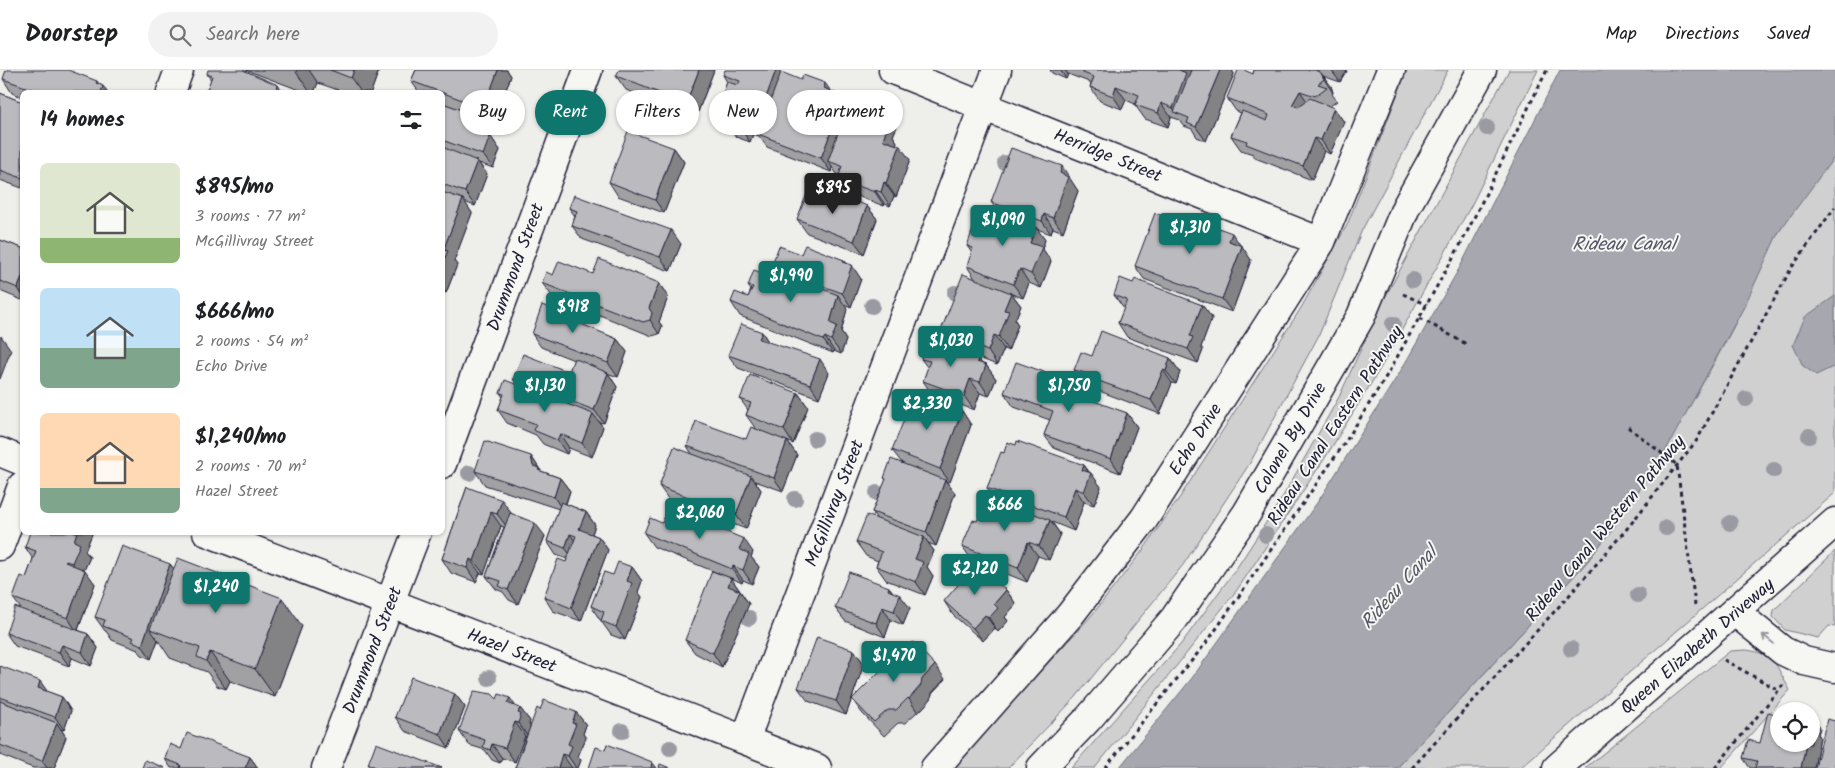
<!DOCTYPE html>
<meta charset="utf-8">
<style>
body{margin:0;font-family:Kalam,sans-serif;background:#f2f2f2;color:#202124;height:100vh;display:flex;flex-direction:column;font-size:19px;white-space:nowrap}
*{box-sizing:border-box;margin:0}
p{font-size:16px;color:#757577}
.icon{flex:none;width:28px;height:28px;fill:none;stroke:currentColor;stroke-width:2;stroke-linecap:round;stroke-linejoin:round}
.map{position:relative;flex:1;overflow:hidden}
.sheet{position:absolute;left:20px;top:20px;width:425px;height:445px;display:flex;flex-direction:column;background:#fff;border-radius:8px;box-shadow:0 1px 4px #0004}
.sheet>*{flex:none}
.guide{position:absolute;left:460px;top:20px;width:475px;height:45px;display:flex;gap:10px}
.tools{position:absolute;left:1770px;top:632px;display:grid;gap:10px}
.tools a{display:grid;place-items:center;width:50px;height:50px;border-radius:50%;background:#fff;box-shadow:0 1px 4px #0004;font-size:25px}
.price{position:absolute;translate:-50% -42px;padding:0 11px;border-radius:5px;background:#0f766e;color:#fff;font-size:16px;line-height:32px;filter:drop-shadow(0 1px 2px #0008)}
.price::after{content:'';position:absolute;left:50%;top:30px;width:15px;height:11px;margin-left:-8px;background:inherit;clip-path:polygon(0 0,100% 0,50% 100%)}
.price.on{background:#222;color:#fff}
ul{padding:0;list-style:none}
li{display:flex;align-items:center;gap:15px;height:125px;padding:0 20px}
li span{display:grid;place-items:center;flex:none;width:140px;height:100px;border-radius:8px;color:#555}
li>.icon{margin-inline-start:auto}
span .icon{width:60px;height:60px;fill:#fffc;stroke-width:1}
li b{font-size:21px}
h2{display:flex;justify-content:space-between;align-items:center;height:60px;padding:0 20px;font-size:21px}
.pill{padding:0 18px;border-radius:22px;background:#fff;box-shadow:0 1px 4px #0004;font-size:18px;line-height:45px}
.pill.on{background:#0f766e;color:#fff}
header{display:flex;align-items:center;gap:30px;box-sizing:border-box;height:70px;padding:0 25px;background:#fff;border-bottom:1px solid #e0e0e0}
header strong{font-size:24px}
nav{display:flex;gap:28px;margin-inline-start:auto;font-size:18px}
.search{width:350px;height:45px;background:#f2f2f2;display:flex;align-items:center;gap:12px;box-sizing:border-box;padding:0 18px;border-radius:28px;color:#757577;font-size:19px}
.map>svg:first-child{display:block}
.green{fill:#d0d0d1;stroke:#797986}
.water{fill:#a7a7af;stroke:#727281}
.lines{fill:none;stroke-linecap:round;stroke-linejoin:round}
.minor-casing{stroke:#22223b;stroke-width:31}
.major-casing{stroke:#22223b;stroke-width:31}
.path{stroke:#22223b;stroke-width:3;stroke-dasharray:4 4;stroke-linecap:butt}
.minor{stroke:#f6f6f2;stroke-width:28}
.major{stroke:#f6f6f2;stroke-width:28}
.tree{fill:#9a9aa3}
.wall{fill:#a1a1a4;stroke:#22223b}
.shaded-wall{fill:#838386;stroke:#22223b}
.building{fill:#bbbbbf;stroke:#22223b}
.oneway{stroke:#9797a0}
.labels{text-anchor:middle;stroke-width:4;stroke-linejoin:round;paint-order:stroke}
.street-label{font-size:18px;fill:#22223b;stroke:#f6f6f2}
.water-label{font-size:19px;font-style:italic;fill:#575769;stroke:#f6f6f2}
</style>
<header>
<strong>Doorstep</strong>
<div class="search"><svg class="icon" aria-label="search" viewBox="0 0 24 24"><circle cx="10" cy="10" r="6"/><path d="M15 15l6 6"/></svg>Search here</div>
<nav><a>Map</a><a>Directions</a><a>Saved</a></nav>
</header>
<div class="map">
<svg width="1835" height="698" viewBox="0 0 1835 698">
<rect width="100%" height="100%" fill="#eeeeeb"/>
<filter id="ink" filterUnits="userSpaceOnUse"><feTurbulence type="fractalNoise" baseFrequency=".02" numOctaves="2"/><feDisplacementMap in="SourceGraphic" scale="10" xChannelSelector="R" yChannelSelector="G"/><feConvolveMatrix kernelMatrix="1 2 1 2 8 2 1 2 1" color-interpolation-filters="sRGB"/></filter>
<g filter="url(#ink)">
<path class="green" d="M1407 0H1448L1362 160 1319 265 1250 393 1183 495 1076 627 1008 698H952L1092 545 1143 480 1180 427 1301 238 1347 155Z
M1509 0H1538L1472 134 1380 299 1325 388 1237 520 1095 698H1071L1181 574 1236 499 1282 428 1339 327 1383 231Z
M1835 86V423L1520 698H1397L1587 492C1645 416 1688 342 1733 258 1749 227 1761 192 1779 162 1795 136 1816 111 1835 86Z
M1835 481V557L1829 556 1818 568 1785 560 1773 547 1774 540Z
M1746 580C1778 584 1775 596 1790 620L1721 698H1585L1730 581Z"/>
<path class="water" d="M1560 0H1835V86L1778 163 1745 235 1666 380 1614 457 1587 492 1397 698H1119L1192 608 1319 430 1400 302 1460 197Z
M1835 226V296L1816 305 1803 296 1793 275 1805 247Z"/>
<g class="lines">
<g class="minor-casing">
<path id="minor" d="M893 0 1321 172
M171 22 179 0
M0 382 22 391
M442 394 588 0
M207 462 817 698
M0 476 22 416
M1735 542 1783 581 1804 591 1835 598
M745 670 997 0
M326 698 417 462
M935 698 1070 545 1144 449 1321 172 1391 0"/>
</g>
<g class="major-casing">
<path id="major" d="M1041 698 1088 649 1174 549 1247 443 1361 246 1406 137 1482 0
M1557 698 1835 452"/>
</g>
<path class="path" d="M1403 224 1427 235
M1420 248 1466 274
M1628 357 1677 395 1695 535
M1724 590 1780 621
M1105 698 1210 568 1346 371 1387 305 1463 170 1547 0
M1412 698 1574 520 1630 455 1697 370 1792 197 1835 137
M1715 698 1783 615"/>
<use href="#minor" class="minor"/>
<use href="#major" class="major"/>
</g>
<g class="tree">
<circle cx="1487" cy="58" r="8"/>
<circle cx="1005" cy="93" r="8"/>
<circle cx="1413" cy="210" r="8"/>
<circle cx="955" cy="223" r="8"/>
<circle cx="872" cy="236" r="8"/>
<circle cx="1393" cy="254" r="8"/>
<circle cx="1746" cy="329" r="8"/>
<circle cx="1809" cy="366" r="8"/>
<circle cx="815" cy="369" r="8"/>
<circle cx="1774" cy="400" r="8"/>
<circle cx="469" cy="403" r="8"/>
<circle cx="877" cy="423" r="8"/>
<circle cx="795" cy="429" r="8"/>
<circle cx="1730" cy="453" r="8"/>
<circle cx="1666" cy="458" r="8"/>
<circle cx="1266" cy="465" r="8"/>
<circle cx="1638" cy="525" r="8"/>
<circle cx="749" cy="548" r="8"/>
<circle cx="1571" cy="579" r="8"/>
<circle cx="489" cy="608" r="8"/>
<circle cx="622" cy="661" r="8"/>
<circle cx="670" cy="678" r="8"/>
</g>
<path class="wall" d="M246 0H379L371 22H344L318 13 314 22H305Z
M416 0H507L511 6 494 52 442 33V22H419L411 11Z
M714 0 698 42 690 47H684L680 45 676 39 626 20 616 6Z
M1050 0H1232L1234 4 1206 71 1197 67 1192 59 1184 56 1180 50 1171 47 1168 57 1145 49 1135 35V34L1126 30 1122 39 1100 31 1090 17 1091 15 1089 12 1068 4 1066 9 1052 3Z
M1254 0H1346L1347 1 1340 12 1323 6 1331 16 1333 23 1332 24 1337 31 1330 36 1334 38 1344 52 1330 84 1324 81 1312 110 1255 88 1253 84 1241 80 1231 66 1241 43 1236 41 1227 28 1253 4Z
M207 4 283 22H206L211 10Z
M780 4 831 21 849 33 897 56 893 66 897 72 896 75 910 90 896 127 894 126 890 136 885 134 884 136 847 122 838 109 839 105 837 104 832 97 831 102 767 77 759 66 753 64 750 72 736 67 726 53 727 50 718 37 727 12 723 5Z
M3 9 100 14 108 22H22V27L12 23Z
M0 23 22 32V118L0 110Z
M442 36 483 48 493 62 491 67 500 80 493 98 479 93 487 104 475 136 464 132 472 143 454 191 457 195 446 223 442 221Z
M674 78 684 92 664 143 618 126 609 112Z
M1071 110V111L1078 121 1063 162 1053 158 1051 164 1037 159 1045 170 1042 178 1051 191 1041 218 1029 213 1023 228 1012 224 1021 236 1015 250 1018 255 1008 281 1004 279 997 295 950 277 940 263 975 209 967 196 972 183 967 176 981 158 999 143 991 132Z
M842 134 867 136 877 149 864 184 807 163 797 149Z
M569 138 681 174 670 201 582 169 572 156 575 146Z
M0 170 22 178V230L0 221Z
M1241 176 1251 190 1232 242 1144 209 1135 196Z
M801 184 844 190 861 209 851 237 844 234 847 239 841 262 846 270 841 284 834 281 833 283 740 246 731 232 748 227 751 220 748 216 762 203 777 205 771 197Z
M593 204 659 213 668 227 659 252 662 256 659 264 652 266 552 226 542 213 553 205Z
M1133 213 1202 235 1212 248 1201 277 1203 280 1198 293 1127 267 1118 253 1124 239 1114 225Z
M580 250 584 256 617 269 627 282 618 307 604 302 608 303 617 317 604 353 599 352 603 357 592 387 569 378 567 384 543 374 536 365 507 353 498 340 503 327 500 323 517 315 513 309 569 302 574 290 541 277 532 264Z
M762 262 769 273 829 303 819 328 738 298 728 285Z
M935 276 986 295 996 309 989 326 980 323 974 340 932 324 923 311 928 298 921 289Z
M1092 286 1170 288 1180 302 1176 314 1172 313 1160 344 1094 319 1092 316 1084 313 1074 300Z
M1050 304 1059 318 1057 323 1127 343 1137 357 1120 403 1054 378 1044 365 1050 350 1014 337 1004 323Z
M798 323 808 337 793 374 787 371 797 385 783 421 755 411 761 420 746 459 669 430 659 416 692 384 687 376 746 369 756 359 746 345 748 340 740 329Z
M962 341 971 355 950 412 946 411 955 423 936 476 928 473 934 481 927 497 933 506 925 525 886 510 876 496 878 491 866 486 856 472 876 448 872 442 886 410 884 408 902 393 892 380Z
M1004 383 1084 395 1101 417 1094 435 1084 432 1074 461 1052 452 1060 464 1049 490 1038 486 1027 512 972 490 962 476 977 451 993 427 987 418Z
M531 386 541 401 560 408 570 421 566 434 586 442 595 455 592 464 599 467 608 480 581 551 553 541 544 527 566 492 567 489 556 485 547 471 559 439 485 415 475 401Z
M467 417 511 443 545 466 518 534 509 530 503 522 496 519 486 506 504 457 501 456 484 504 480 503 476 512 451 503 442 489Z
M662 453 753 482 751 487 759 497 752 514 743 510 742 513 731 508 749 534 722 597 695 583 685 570 730 508 654 477 644 463Z
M92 464 85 481 90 487 84 500 95 514 78 560 88 564 98 578 91 596 72 588 69 596 15 576 6 563 21 539 13 528 26 508 33 489 25 477Z
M170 494 174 499 302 556 275 627 230 611 226 619 217 616 207 602 170 588 158 570 151 589 142 585 138 580 112 570 106 561H105L95 547Z
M632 497 642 511 638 522 642 527 625 570 611 565 601 551H602L600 550 591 536 613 505Z
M889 517 893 522 910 538 903 555 891 550 885 567 845 551 835 538Z
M1006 520 1016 534 1005 547 1008 551 998 562 995 558 983 571 953 545 944 531Z
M854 580 864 594 846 645 808 631 798 618Z
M0 596 48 622 62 627 71 641 64 660 61 659 66 667 54 698H33L0 685Z
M945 609 932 623 931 629 918 643 917 642 905 653H898L884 666 862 643 852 629Z
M455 624 465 637 449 678 405 661 395 647Z
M497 629 520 638 530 651 529 654 530 656 540 640 576 642 586 655 583 664 586 668 578 686 581 690 578 698H515L526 667 525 666 515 692 502 688 500 693 492 690 485 680 469 675 459 661Z
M1811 646 1820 658 1818 664 1820 667 1814 698H1750L1743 688 1760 673 1811 674Z
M181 679 250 687 258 698H171L165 689Z
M368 694 442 698H371Z"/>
<path class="shaded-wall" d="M297 0H309L318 13 314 22H310L296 2Z
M354 0H379L371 22H361L351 8Z
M498 0H507L511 6 494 52 484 38Z
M699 0H714L698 42 688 28Z
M776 0H778L786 12 764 66 756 55Z
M1060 0H1065L1068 4 1066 9Z
M1179 0H1194L1177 44 1173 38Z
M1220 0H1232L1234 4 1206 71 1196 57Z
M1331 0H1346L1347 1 1340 12Z
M1321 3 1331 16 1333 23 1324 9Z
M97 11 102 18 103 16 108 22H101L96 13Z
M825 13 835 27 824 18Z
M278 15 283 22H278L276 20Z
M1116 16 1126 30 1122 39 1113 26Z
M1300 21 1309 34 1301 49 1292 35Z
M844 27 854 40 828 91 832 97 831 102 821 88Z
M1161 33 1171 47 1168 57 1158 43Z
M1334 38 1344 52 1330 84 1321 70Z
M887 42 897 56 893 66 897 72 892 83 883 70 882 56Z
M483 48 493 62 491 67 500 80 493 98 483 85 478 62Z
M743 50 753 64 750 72 740 58Z
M1314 68 1324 81 1312 110 1303 96Z
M900 76 910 90 896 127 886 113Z
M674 78 684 92 664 143 655 130Z
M477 91 487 104 475 136 465 122Z
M1062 96 1078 121 1063 162 1053 148 1060 103Z
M884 112 894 126 890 136 881 122Z
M875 120 885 134 884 136 875 122Z
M463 129 472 143 454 191 457 195 446 223 442 217V194L447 182 444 178Z
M867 136 877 149 864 184 854 171Z
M1044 144 1053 158 1051 164 1042 151Z
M1036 157 1045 170 1042 178 1051 191 1041 218 1031 204 1030 173Z
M671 160 681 174 670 201 660 187Z
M1232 163 1241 176 1229 171Z
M1242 176 1251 190 1232 242 1222 229Z
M844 190 851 199 852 195 861 209 851 237 842 223 843 192Z
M1020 199 1029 213 1023 228 1013 214Z
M22 206V225L18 218Z
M659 213 668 227 659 252 662 256 659 264 650 250 649 238Z
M1011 223 1021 236 1015 250 1018 255 1008 281 999 267 1004 240Z
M838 225 847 239 841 262 846 270 841 284 831 270 830 253Z
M1202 235 1212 248 1201 277 1203 280 1198 293 1188 279 1190 266Z
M580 250 590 263 579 253Z
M762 262 771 276 759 269Z
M994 265 1004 279 997 295 988 281Z
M1 266 11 280 0 309V270Z
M825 267 834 281 833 283 823 270Z
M617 269 627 282 618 307 608 293Z
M978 288 985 298 986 295 996 309 989 326 980 312 977 292Z
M1170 288 1180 302 1176 314 1166 301Z
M820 289 829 303 819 328 810 314Z
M1163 300 1172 313 1160 344 1151 330Z
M608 303 617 317 604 353 594 340Z
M1050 304 1059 318 1054 332 1044 318Z
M970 309 980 323 974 340 964 326Z
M798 323 808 337 793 374 784 360Z
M962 341 971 355 950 412 940 399Z
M1127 343 1137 357 1120 403 1111 389Z
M593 344 603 357 592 387 582 373Z
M560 364 569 378 567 384 557 370Z
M787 371 797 385 783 421 774 408Z
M531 386 548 412 533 396Z
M1084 395 1090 405 1091 403 1101 417 1094 435 1084 422 1082 400Z
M751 406 761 420 746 459 736 445Z
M560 408 570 421 563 441 554 427Z
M945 410 955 423 936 476 926 462Z
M1075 418 1084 432 1074 461 1064 447Z
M502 430 511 443 507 457 497 444Z
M491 442 501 456 484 504 474 491Z
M586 442 595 455 589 473 579 459Z
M1050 450 1060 464 1049 490 1039 476Z
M535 453 545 466 518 534 508 520Z
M77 462H91L92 464 85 481 90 487 81 507 72 493 74 471Z
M570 464 580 478 575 491 565 478Z
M599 467 608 480 581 551 571 538Z
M924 467 934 481 927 497 933 506 925 525 916 512 915 489Z
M744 469 753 482 751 487 759 497 752 514 743 500 739 479Z
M1028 472 1038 486 1027 512 1018 498Z
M470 489 480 503 476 512 467 498Z
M170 494 180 507 150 559 158 570 151 589 142 575Z
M733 496 743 510 742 513 732 499Z
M632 497 642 511 638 522 642 527 625 570 616 557 627 511Z
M85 500 95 514 77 562 68 548Z
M731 508 749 534 722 597 713 583 728 516Z
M889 517 898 530 900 525 910 538 903 555 894 541 888 520Z
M1006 520 1016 534 1005 547 1008 551 998 562 989 548 994 534Z
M282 528 302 556 275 627 255 599Z
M882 537 891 550 885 567 876 553Z
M985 545 995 558 983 571 973 558Z
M88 564 98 578 91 596 82 582Z
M62 575 72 588 69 596 59 582Z
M854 580 864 594 846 645 836 631Z
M210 582 230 611 226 619 206 591Z
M935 595 945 609 932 623 931 629 918 643 909 629 922 609Z
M40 611 50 625 38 618Z
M455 624 465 637 449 678 440 664Z
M62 627 71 641 64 660 55 647Z
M510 628 519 641 520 638 530 651 529 654 531 658 528 667 518 653 507 633Z
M576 642 586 655 583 664 586 668 578 686 581 690 578 698H576L568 686V674L572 653Z
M1811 646 1820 658 1818 664 1820 667 1814 698H1801L1806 674H1811Z
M515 652 525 666 515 692 505 678Z
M57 653 66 667 54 698H47L42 691Z
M492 674 502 688 500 693 490 680Z
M562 684 572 698H558Z
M250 687 258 698H245Z
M652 692 657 698H650Z"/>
<path class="building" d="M6 0H68L97 11 96 13 103 16 101 22H40L3 9Z
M208 0H243L278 15 276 20 282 22H206L212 6 207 4Z
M330 0H354L351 8Z
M416 0H498L484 38 411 11Z
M619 0H699L688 28 680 33H675L670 31 672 28 616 6Z
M725 0H776L756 55 743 50 740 58 726 53 729 41 718 37 727 12 738 15 740 11 723 5Z
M1084 0H1179L1186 3 1173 38 1161 33 1158 43 1135 35 1139 25 1116 16 1113 26 1090 17 1094 7 1083 3Z
M1191 0H1220L1196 57 1187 53 1189 48 1174 42Z
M1238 0H1244L1253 4 1254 0H1315L1321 3 1324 9 1318 14 1327 17 1315 26 1300 21 1292 35 1298 37 1310 28 1334 38 1321 70 1314 68 1303 96 1246 74 1247 71 1231 66 1242 41 1267 51 1269 45 1227 28Z
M781 2 801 10 803 5 825 13 824 18 844 27 821 88 758 64Z
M0 23 22 32V108L0 100Z
M850 29 887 42 882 56 887 58 883 70 900 76 886 113 884 112 881 122 875 120V122L838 109 842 96 828 91Z
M443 33 483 48 478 62 490 66 483 85 442 70V36Z
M628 61 674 78 655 130 609 112Z
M442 77 477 91 465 122 442 114Z
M1011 78 1062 96 1060 103 1068 107 1053 148 1044 144 1042 151 991 132Z
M808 121 842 134 845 127 867 136 854 171 797 149Z
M442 122 463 129 444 178 442 177Z
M574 125 671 160 660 187 572 156 577 141 569 138Z
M988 139 1036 157 1030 173 1042 177 1031 204 1020 199 1013 214 967 196 973 178 967 176 974 156 981 158Z
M1155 143 1194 158 1197 150 1232 163 1229 171 1242 176 1222 229 1135 196Z
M0 170 22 178V206L18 218 0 211Z
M805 175 844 190 843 192 852 195 842 223 771 197 779 176 801 184Z
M442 180 448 181 442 194Z
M599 189 659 213 649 238 652 243 650 250 643 252 542 213 546 202 553 205 559 191 593 204Z
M764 199 787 209 788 206 838 225 830 253 837 256 831 270 825 267 823 270 731 232 735 222 748 227 753 217 748 216 754 200 762 203Z
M963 204 1011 223 1004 240 1009 241 999 267 994 265 988 281 940 263Z
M1120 208 1133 213 1135 209 1202 235 1190 266 1193 267 1188 279 1118 253 1127 230 1114 225Z
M542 235 580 250 579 253 617 269 608 293 532 264Z
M741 254 762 262 759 269 820 289 810 314 728 285Z
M1101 261 1170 288 1166 301 1163 300 1151 330 1085 306V303L1074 300 1081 282 1092 286Z
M937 272 978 288 977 292 986 295 980 312 970 309 964 326 923 311 930 291 921 289 927 273 935 276Z
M523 284 569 302 574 288 608 303 594 340 513 309Z
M1016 292 1050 304 1044 318 1060 324 1061 319 1127 343 1111 389 1044 365 1053 341 1004 323Z
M750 305 798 323 784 360 746 345 751 333 740 329Z
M505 310 593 344 582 373 560 364 557 370 533 360 536 354 498 340 504 324 500 323Z
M915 322 962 341 940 399 892 380Z
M696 351 746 369 751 357 787 371 774 408 687 376Z
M485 371 531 386 533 396 539 398 538 400 560 408 554 427 475 401Z
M1017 371 1084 395 1082 400 1091 403 1084 422 1075 418 1064 447 987 418 1001 382 1004 383 1007 372 1016 375Z
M674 377 751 406 736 445 659 416Z
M891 389 945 410 926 462 872 442 886 409 884 408Z
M467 417 502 430 497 444 491 442 474 491 470 489 467 498 442 489Z
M988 425 1050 450 1039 476 1028 472 1018 498 962 476 973 450 977 451Z
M561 432 586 442 579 459 599 467 571 538 544 527 558 489 566 492 576 466 570 464 565 478 547 471Z
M666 442 701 456 703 452 744 469 739 479 749 484 743 500 733 496 732 499 644 463 650 448 662 453Z
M510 443 535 453 508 520 499 516 501 511 486 506Z
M867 445 924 467 915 489 923 492 916 512 876 496 882 482 856 472Z
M30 462H77L74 471 80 474 72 493 66 491 65 492 85 500 68 548 13 528 21 506 26 508 36 481 25 477Z
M122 476 170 494 142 575 132 571 134 568 103 556 105 550 95 547Z
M178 488 282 528 255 599 210 582 206 591 197 587 200 578 150 559Z
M618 492 632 497 627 511 632 513 616 557 601 551 604 542 591 536 604 502 613 505Z
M976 494 1006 520 994 534 998 538 989 548 985 545 973 558 944 531Z
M712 501 731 508 728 516 740 521 713 583 685 570Z
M849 502 889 517 888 520 900 525 894 541 882 537 876 553 835 538Z
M15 537 88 564 82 582 62 575 59 582 6 563Z
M817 567 854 580 836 631 798 618Z
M913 572 935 595 922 609 921 615 909 629 908 628 896 640H888L874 652 852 629 891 590 894 591Z
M0 596 40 611 38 618 62 627 55 647 0 627Z
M411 607 455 624 440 664 395 647Z
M474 621 492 624 497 629 499 624 510 628 507 633 520 638 518 643 521 644 518 653 515 652 505 678 492 674 490 680 483 677 485 670 459 661Z
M544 630 576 642 572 653 576 654 568 674 572 676 568 686 562 684 558 698H515L537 638 540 640Z
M0 631 57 653 42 691 0 675Z
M1768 642 1779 645V674H1806L1801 698H1755L1757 691 1743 688 1748 670 1760 673Z
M1827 649 1835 651V698H1815Z
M187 663 250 687 245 698H180L181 695 165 689 170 674 181 679Z
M376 673 442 698H376V697L368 694Z
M607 674 652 692 651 698H589L596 677 605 680Z
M145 690 165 698H142Z
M660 694 670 698H659Z"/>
<defs><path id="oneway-shaft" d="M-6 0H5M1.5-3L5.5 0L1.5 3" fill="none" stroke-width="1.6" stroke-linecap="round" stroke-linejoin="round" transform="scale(1.25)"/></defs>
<use class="oneway" href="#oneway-shaft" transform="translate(1768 569) rotate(-141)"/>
</g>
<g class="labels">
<g class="street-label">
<text transform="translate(1108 85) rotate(22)" y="6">Herridge Street</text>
<text transform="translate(515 197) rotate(-70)" y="6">Drummond Street</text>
<text transform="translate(1335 355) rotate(-57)" y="6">Rideau Canal Eastern Pathway</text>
<text transform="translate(1290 368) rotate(-60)" y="6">Colonel By Drive</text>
<text transform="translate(1195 369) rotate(-57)" y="6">Echo Drive</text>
<text transform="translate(834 433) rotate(-69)" y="6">McGillivray Street</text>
<text transform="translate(1605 458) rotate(-50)" y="6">Rideau Canal Western Pathway</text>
<text transform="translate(1697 576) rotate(-41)" y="6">Queen Elizabeth Driveway</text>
<text transform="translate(372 580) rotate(-69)" y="6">Drummond Street</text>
<text transform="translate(512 580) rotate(21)" y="6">Hazel Street</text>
</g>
<g class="water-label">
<text x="1624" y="180">Rideau Canal</text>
<text transform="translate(1398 517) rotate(-48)" y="7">Rideau Canal</text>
</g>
</g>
</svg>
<div class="tools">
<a><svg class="icon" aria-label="locate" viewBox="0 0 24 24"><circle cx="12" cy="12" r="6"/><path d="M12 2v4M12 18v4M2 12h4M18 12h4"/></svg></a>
</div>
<b class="price on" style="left:833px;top:145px">$895</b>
<b class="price" style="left:1003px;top:177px">$1,090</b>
<b class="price" style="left:1190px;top:185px">$1,310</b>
<b class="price" style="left:791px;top:233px">$1,990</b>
<b class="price" style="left:573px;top:264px">$918</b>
<b class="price" style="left:951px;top:298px">$1,030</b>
<b class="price" style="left:545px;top:343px">$1,130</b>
<b class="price" style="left:1069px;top:343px">$1,750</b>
<b class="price" style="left:927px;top:361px">$2,330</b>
<b class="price" style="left:1005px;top:462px">$666</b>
<b class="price" style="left:700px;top:470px">$2,060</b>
<b class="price" style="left:975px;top:526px">$2,120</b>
<b class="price" style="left:216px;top:544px">$1,240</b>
<b class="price" style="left:894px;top:613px">$1,470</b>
<div class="guide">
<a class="pill">Buy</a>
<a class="pill on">Rent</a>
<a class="pill">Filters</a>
<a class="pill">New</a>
<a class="pill">Apartment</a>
</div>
<section class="sheet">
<h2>14 homes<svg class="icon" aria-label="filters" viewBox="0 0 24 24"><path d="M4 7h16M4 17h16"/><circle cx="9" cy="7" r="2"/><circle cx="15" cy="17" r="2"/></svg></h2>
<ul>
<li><span style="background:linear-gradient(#dfe7d0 75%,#8fb573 0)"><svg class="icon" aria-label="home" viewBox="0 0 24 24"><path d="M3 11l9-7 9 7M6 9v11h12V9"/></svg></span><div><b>$895/mo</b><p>3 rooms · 77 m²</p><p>McGillivray Street</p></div></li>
<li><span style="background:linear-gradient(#bfe0f5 60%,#7fa58c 0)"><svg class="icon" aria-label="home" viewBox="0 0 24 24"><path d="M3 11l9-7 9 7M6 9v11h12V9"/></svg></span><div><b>$666/mo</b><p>2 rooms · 54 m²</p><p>Echo Drive</p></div></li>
<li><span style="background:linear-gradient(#ffd9b3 75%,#7fa58c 0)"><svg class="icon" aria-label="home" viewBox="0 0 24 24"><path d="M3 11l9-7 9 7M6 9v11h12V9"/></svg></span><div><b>$1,240/mo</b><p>2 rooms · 70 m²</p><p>Hazel Street</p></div></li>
</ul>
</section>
</div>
